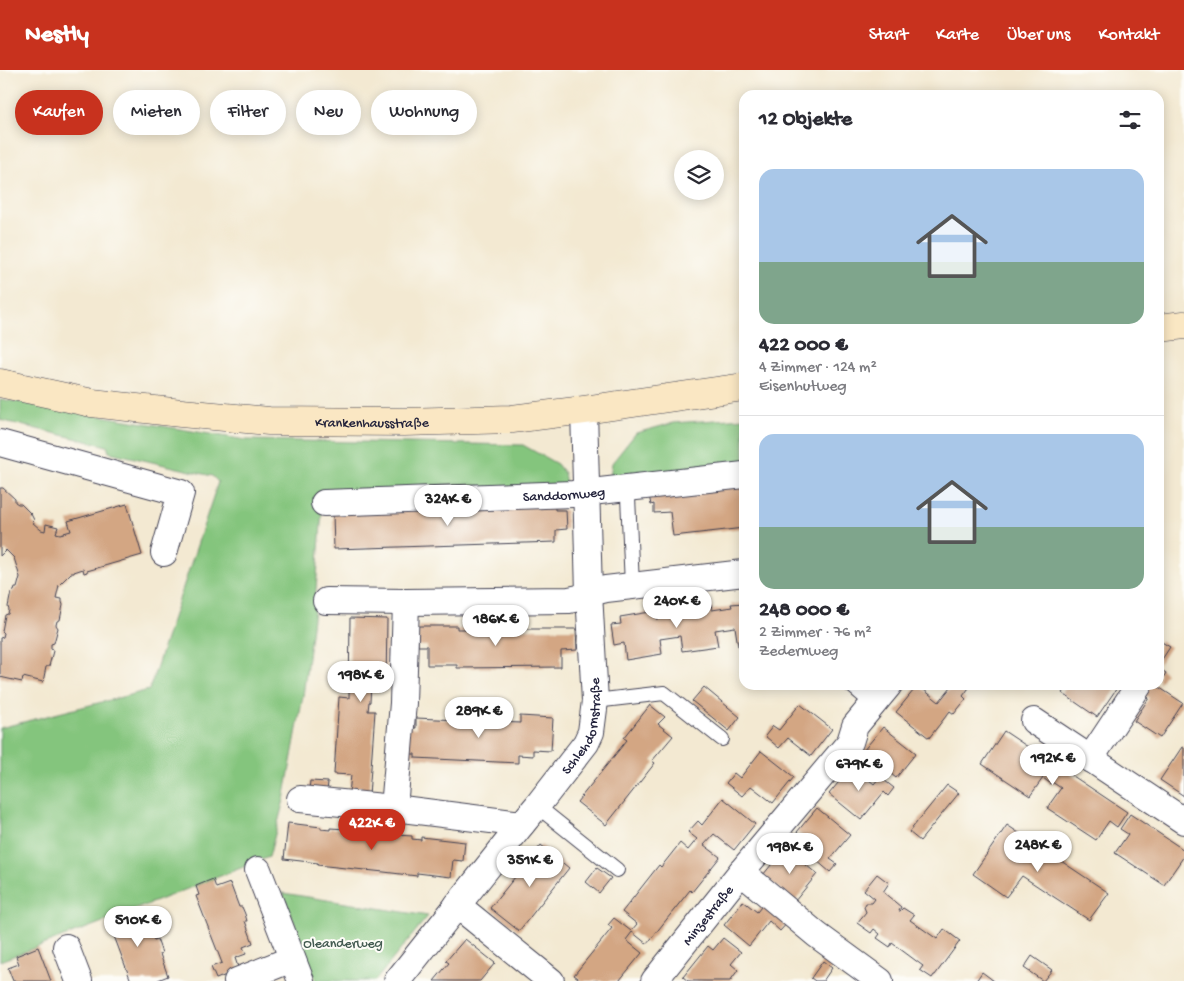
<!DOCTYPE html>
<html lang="de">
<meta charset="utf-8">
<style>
body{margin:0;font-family:"Gochi Hand",sans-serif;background:#f2f2f3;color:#2b2b33;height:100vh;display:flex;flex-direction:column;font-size:19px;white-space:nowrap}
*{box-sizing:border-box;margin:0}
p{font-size:16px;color:#7c7c81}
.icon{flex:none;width:28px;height:28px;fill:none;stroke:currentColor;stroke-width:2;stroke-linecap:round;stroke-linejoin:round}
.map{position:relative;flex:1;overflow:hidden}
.details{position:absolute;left:739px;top:20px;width:425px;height:600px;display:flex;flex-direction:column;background:#fff;border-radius:15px;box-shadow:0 2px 12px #0003}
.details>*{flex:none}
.top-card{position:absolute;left:15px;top:20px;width:475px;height:45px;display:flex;gap:10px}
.controls{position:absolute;left:674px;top:80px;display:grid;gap:10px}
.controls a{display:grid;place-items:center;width:50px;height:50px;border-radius:50%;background:#fff;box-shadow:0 2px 12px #0003;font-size:25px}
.price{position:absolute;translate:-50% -42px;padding:0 11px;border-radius:18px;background:#fff;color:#222;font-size:16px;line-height:32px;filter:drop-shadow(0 1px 2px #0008)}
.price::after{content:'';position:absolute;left:50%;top:30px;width:15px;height:11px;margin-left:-8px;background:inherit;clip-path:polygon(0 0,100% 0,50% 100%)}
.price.on{background:#c8321e;color:#fff}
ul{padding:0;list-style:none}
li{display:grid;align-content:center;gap:10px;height:265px;padding:0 20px}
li+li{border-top:1px solid #e1e1e2}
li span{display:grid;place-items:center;height:155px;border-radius:15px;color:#555}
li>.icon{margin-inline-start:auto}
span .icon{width:90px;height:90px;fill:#fffc;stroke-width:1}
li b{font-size:21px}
h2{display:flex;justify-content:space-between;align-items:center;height:60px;padding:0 20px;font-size:21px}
.tag{padding:0 18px;border-radius:22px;background:#fff;box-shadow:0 2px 12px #0003;font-size:18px;line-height:45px}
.tag.on{background:#c8321e;color:#fff}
header{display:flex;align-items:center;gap:30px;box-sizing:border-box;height:70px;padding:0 25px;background:#c8321e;color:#fff}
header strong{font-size:24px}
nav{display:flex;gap:28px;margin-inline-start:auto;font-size:18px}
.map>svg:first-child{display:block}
.green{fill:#84c57d;stroke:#53745c}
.building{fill:#d3a683}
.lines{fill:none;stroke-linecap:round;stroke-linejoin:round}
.lane-casing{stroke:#414052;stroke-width:16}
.street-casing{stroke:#414052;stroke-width:28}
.secondary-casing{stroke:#414052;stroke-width:29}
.lane{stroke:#fff;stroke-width:14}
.street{stroke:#fff;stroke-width:26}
.secondary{stroke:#fae7c3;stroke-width:28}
.labels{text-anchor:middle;stroke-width:4;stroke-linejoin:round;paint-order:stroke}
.street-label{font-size:14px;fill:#22223b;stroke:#fdfcf7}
.park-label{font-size:14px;fill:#445b52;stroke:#fdfcf7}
</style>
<header>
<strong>Nestly</strong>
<nav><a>Start</a><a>Karte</a><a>Über uns</a><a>Kontakt</a></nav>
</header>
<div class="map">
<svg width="1184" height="911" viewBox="0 0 1184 911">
<rect width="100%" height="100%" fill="#fdfcf7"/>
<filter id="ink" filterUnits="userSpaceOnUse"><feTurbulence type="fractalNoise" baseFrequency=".02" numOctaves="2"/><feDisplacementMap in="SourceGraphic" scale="10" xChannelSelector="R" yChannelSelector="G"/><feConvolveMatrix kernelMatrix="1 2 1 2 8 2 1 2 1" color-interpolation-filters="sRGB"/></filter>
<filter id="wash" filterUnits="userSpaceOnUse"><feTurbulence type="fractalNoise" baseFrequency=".0096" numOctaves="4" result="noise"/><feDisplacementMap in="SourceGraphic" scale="20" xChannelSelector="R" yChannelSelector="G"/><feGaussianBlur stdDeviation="1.12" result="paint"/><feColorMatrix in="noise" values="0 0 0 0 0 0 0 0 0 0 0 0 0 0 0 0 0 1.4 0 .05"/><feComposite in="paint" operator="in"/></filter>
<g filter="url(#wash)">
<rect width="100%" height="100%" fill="#f3e9d2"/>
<path class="green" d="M0 329 246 370 523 375 557 394 564 403 567 420 323 427 315 533 303 626 284 730 269 787 108 850 0 891V658L149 620 218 412 212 406 109 382 107 376 0 350Z
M744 348V394L609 414 612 393 636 363 673 353Z
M283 823 428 846 375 911H316Z"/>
<g id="blocks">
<path class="building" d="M744 417V458L673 466 670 442 654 443V434L651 435 649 425Z
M0 418H3L15 429V432L18 434H21L31 444 34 450 32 452 41 460 45 461 46 454 58 457 56 463 60 464 71 461 68 451 127 434 142 485 87 501V502L84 503 83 499 74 502V503H71L59 515 56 528 62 529V532L63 535 60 550 57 551 56 555 58 558 54 573 51 574V578L53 581 49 596 46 597 43 612 23 607 22 612 0 607V568L3 567 4 563 2 561 5 545 8 544 9 540 8 537 11 522 14 521 15 518H17L20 507 14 488 6 480 0 486Z
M555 436V440H566L567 459 556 460V472L334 479 333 443Z
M711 533 712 540 732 537 731 534 744 533V575L738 576 735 557 715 560 718 576 682 581 680 566 660 569 662 584 626 590 624 573 614 575 611 555 621 554 620 547 656 541 657 549 677 547 676 538Z
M350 548 387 549 386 614 371 613 370 632H369L368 641H375L369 726 349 724 351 705 334 704 339 627 349 628Z
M418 556H457V559H576L577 580 561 581V597L457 598V595H427V576H418Z
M1160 571 1170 577 1159 594V573Z
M1159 598 1166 603 1159 614Z
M918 615 939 632 951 617 949 615H971L963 626 966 629 954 644 950 641 929 668 896 642Z
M1068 615H1119L1097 647 1062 623Z
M1145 615H1158L1157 616 1183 633 1160 668 1134 651 1149 628 1140 622Z
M704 617 740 647 729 661 692 631Z
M800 634 832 659 811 686 788 668 779 678 765 666 773 656 779 660Z
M650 635 665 647 658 654 673 666 652 691 655 693 606 755 577 732 627 670 624 668Z
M520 646 553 648 551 681 533 680V686L518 685V693L415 688V684H405L406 657 416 658V648L520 653Z
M883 657 916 683 896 708 863 681Z
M1004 661 1061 699 1062 698 1071 703 1070 704 1127 742 1117 757 1109 751 1096 770 1047 738 1061 718 1052 712 1051 714 1043 708 1030 726 982 694Z
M1182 677 1184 678V726L1160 710Z
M761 681 794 707 773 733 751 716 742 726 726 713 734 703 740 708Z
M852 696 874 714 880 707 894 718 888 726 884 722 861 750 829 724Z
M310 711 328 712 327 722 309 720Z
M947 715 959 723 920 771 909 762Z
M723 728 755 754 734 780 714 764 704 775 720 787 692 822 690 820 647 874 632 862 626 870 642 883 619 911H582L574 905 612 858 608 855 614 848 631 861 637 854 622 842 659 795 661 797 680 773 688 780 697 769 688 762 698 751 702 755Z
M817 738 850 765 830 789 837 794 830 802 816 790 822 782 797 762Z
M1130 744 1184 780V786L1164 815 1115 783 1128 764 1120 759Z
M288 753 321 757V759L330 760V758L346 759 345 762 355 763 397 767V765L412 766V769L421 770V767L465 772 463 791 453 790 451 807 417 803V806L384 802 317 795 318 793 284 789Z
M1007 755 1109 823 1089 850 1022 806 1006 827 973 804Z
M541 775 569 798 519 861 490 838Z
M785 778 817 804 795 831 763 805Z
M597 798 611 808 599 823 586 812Z
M877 804 889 813 883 822 901 837 899 841H900L903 838 914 845 910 850 937 869 944 859 960 871 935 905H934L932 908 920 900 923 896 892 873 890 877 877 868 880 864 874 859 871 863 857 853 866 842 864 837 866 833H872L875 829 864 820Z
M213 809 216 818 230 813 239 837H242L245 844 247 851H245L253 873 243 877 246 884 235 888 239 900 216 909 211 897 222 893 196 826 199 825 196 816Z
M743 831 757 842 765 832 789 851 780 861 769 851 749 876 724 855Z
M129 842 133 850 145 846 154 870 157 869 162 883 160 884 168 906 158 910 159 911H131L108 850Z
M723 868 741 882 731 894 738 900 730 911H688L683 907 708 876 713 880Z
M465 869 495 893 480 911H434L449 893 446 891Z
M38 877 51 911H13L8 898 19 894 16 886Z
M1032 886 1052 900 1043 911 1024 898Z
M823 891 832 898 823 911H815L811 908Z
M982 902 994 911H976Z"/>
</g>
</g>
<g filter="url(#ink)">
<use href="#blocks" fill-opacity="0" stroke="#414052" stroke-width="1"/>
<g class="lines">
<g class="lane-casing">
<path id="lane" d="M628 427 632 515
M851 615 873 634
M595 631 664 623 722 669
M537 736 617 800"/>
</g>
<g class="street-casing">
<g id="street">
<path d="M0 373 181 423 164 483"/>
<path id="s1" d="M324 433 573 424 744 405"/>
<path d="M326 531 406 532 569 530 579 528 589 523 606 519 744 503"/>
<path d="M1034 651 1184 751"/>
<path d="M1090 689 1139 615"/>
<path d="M300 729 394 738 522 754"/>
<path d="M394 738 403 633 406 532"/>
<path d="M258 800 301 911"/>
<path d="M741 802 817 865 880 911"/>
<path d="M457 835 551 911"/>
<path d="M66 877 79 911"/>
<path d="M237 911 292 889"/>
<path id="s2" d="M397 911 522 754 537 736 586 673 591 662 595 631 589 523 584 340"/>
<path id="s3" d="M654 911 741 802 850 672 855 656 889 615"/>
</g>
</g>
<g class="secondary-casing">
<g id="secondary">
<path d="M1159 258 1184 255"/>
<path id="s4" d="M0 313 92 333 181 343 269 351 404 352 512 349 584 340 744 317"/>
</g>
</g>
<use href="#lane" class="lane"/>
<use href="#street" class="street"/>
<use href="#secondary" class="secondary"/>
</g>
</g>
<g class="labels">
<g class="street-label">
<text dy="5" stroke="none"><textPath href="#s4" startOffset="375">Krankenhausstraße</textPath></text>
<text dy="5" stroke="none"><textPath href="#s1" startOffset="240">Sanddornweg</textPath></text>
<text dy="5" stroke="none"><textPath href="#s2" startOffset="319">Schlehdornstraße</textPath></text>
<text dy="5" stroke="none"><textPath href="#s3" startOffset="85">Minzestraße</textPath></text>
</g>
<g class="park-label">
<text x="343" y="877">Oleanderweg</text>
</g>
</g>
</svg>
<div class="controls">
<a><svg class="icon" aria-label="layers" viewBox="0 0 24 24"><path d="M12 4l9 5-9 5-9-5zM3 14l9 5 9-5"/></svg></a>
</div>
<b class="price" style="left:448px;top:457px">324K €</b>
<b class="price" style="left:677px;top:559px">240K €</b>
<b class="price" style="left:496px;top:577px">186K €</b>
<b class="price" style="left:361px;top:633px">198K €</b>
<b class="price" style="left:479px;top:669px">289K €</b>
<b class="price" style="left:1053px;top:716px">192K €</b>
<b class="price" style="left:859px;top:722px">679K €</b>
<b class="price on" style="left:372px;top:781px">422K €</b>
<b class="price" style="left:1038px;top:803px">248K €</b>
<b class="price" style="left:790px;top:805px">198K €</b>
<b class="price" style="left:530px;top:818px">351K €</b>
<b class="price" style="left:138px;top:878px">510K €</b>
<div class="top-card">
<a class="tag on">Kaufen</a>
<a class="tag">Mieten</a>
<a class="tag">Filter</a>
<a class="tag">Neu</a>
<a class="tag">Wohnung</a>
</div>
<section class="details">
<h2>12 Objekte<svg class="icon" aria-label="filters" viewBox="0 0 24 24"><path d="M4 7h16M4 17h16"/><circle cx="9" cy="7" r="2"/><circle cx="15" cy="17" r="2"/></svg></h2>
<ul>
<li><span style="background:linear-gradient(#a9c7e8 60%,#7fa58c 0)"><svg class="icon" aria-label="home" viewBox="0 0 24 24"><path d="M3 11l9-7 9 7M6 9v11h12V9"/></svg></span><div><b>422 000 €</b><p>4 Zimmer · 124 m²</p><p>Eisenhutweg</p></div></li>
<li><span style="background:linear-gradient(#a9c7e8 60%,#7fa58c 0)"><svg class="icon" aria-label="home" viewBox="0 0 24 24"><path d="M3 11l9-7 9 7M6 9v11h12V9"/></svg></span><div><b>248 000 €</b><p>2 Zimmer · 76 m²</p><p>Zedernweg</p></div></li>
</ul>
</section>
</div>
